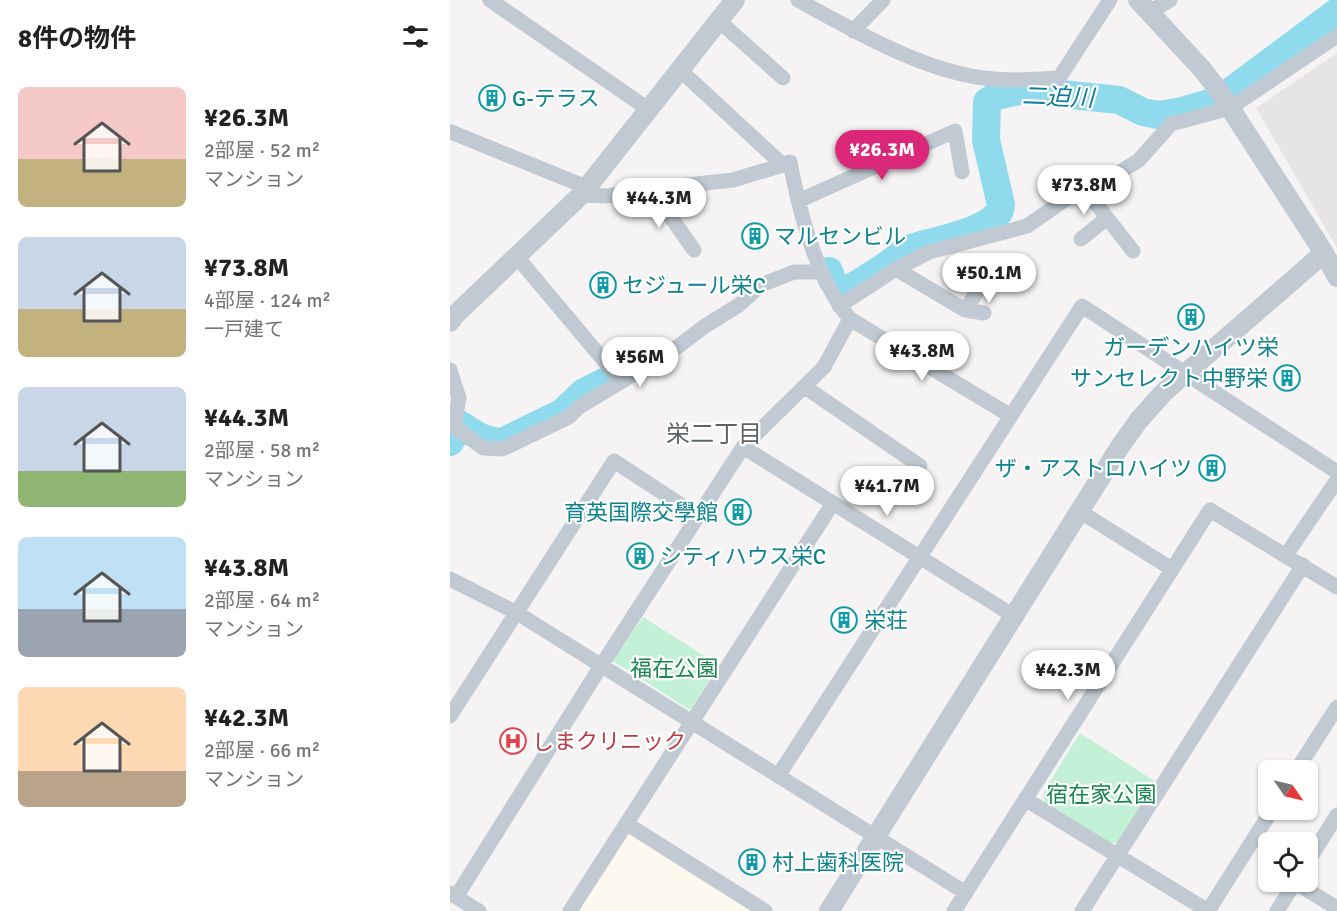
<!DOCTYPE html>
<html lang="ja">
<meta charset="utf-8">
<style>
body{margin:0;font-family:Signika,"Noto Sans JP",sans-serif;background:#f6f6f6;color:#222;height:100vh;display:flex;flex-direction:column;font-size:22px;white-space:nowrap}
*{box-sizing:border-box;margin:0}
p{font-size:20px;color:#767676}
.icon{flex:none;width:33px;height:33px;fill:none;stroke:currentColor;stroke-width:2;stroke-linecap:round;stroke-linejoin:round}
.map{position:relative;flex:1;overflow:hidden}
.side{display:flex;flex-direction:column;background:#fff;width:450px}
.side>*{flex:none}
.needle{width:39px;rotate:124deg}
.controls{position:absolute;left:808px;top:760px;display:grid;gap:12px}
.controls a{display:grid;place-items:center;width:60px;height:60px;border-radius:9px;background:#fff;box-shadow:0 2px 4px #0004;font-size:30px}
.price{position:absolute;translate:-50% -51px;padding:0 14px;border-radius:21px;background:#fff;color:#222;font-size:20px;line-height:39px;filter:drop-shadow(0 2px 3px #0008)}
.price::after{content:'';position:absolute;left:50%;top:36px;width:18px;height:14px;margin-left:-9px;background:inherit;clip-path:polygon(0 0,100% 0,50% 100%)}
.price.active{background:#db2777;color:#fff}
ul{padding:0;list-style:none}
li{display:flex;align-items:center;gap:18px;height:150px;padding:0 18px}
li span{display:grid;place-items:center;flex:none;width:168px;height:120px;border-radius:9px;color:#555}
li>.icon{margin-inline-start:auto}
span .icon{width:72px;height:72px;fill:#fffc;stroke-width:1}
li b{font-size:26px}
h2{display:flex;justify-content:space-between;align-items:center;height:72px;padding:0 18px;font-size:26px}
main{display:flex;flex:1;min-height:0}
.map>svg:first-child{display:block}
.commercial{fill:#fdf9ef}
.education{fill:#e6e4e5}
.green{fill:#c3f1d5}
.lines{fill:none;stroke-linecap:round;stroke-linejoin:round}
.river{stroke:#90daee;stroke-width:28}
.minor{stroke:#c1cad2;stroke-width:15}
.tertiary{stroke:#c1cad2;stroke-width:20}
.labels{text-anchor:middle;stroke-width:4.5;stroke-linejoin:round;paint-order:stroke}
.culture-label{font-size:22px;fill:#0d838f;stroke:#fff;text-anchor:start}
.park-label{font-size:22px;fill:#17864f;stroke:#fff}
.health-label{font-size:22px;fill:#be3a42;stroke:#fff;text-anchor:start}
.water-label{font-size:24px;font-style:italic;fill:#0c7c9b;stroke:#fff}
.neighbourhood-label{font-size:24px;fill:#5f6368;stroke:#fff}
</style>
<main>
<section class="side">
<h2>8件の物件<svg class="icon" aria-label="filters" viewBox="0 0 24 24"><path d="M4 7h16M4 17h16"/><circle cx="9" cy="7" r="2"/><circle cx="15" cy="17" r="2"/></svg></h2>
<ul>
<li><span style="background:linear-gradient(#f6c9c9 60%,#c2b280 0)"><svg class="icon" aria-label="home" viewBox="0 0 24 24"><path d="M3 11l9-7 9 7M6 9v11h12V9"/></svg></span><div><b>¥26.3M</b><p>2部屋 · 52 m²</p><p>マンション</p></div></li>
<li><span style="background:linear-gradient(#c9d6e8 60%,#c2b280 0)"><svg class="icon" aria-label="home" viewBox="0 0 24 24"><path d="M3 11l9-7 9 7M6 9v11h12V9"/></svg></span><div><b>¥73.8M</b><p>4部屋 · 124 m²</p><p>一戸建て</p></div></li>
<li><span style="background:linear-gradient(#c9d6e8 70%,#8fb573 0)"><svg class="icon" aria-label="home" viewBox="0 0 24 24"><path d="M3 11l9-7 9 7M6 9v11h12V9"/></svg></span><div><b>¥44.3M</b><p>2部屋 · 58 m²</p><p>マンション</p></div></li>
<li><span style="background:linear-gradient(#bfe0f5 60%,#9aa5b1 0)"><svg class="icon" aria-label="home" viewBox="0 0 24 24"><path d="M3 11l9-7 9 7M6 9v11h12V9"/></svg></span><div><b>¥43.8M</b><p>2部屋 · 64 m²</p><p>マンション</p></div></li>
<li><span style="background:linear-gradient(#ffd9b3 70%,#b9a48a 0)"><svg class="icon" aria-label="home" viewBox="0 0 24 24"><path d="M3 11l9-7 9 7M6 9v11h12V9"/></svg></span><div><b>¥42.3M</b><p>2部屋 · 66 m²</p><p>マンション</p></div></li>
</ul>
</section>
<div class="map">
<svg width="887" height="911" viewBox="0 0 887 911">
<rect width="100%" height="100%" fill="#f5f3f3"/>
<path class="commercial" d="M177 832 302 911H127Z"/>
<path class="education" d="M887 53V248L806 108Z"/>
<path class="green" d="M193 617 269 665 240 710 163 661Z
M630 733 706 782 669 842 656 844 595 806 593 793Z"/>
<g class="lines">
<path class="river" d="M379 271 382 280 389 288C392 288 395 289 398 289 404 287 439 264 445 259 452 254 455 249 464 247 483 241 551 229 551 205L536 140 537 102 546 96 573 90 669 100 693 112 708 115 732 111 763 102 781 91 887 12
M0 442 11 425C25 434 35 442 52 442L113 412 134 392 158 380"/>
<path class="minor" d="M40 0 198 109
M348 0C404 31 480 75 544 79 565 81 587 79 609 78L660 0
M700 12 720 0
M269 21 333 78
M403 31 433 0
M1 132 136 187
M633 187 683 251
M201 189 244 250
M131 195 157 196 201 189 283 180 333 165
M348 201 505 131 512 172
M631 239 657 218
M67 257 171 381
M446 269 515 310 534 313
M389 306 446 269 479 252 577 226 633 187 659 179 689 160 721 124 780 108 887 36
M515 310 535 280
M400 319 561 416
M0 370 9 398 4 426 33 448 52 449 119 417 129 407 222 351 255 326 289 305 311 285 344 272H372
M355 387 470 466
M293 447 564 616
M629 511 722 569
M836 555 887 480
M0 579 67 613 516 893
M0 716 164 461 248 516
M846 771 887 707
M328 776 632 306 887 472
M575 799 758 911 822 810
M177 824 315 911
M858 861 887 815
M844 882 887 908
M0 893 29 911
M6 897 151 666 293 447 374 367 400 319C366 278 350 214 340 162L333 165 229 69
M120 911 383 503
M504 911 760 510 887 587
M632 911 853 565
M827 911 845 882"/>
<path class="tertiary" d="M688 0 752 69 769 91 874 253 887 277
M0 322 5 315 131 195 285 0
M379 911 671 445 689 420 714 392 874 253"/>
</g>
<defs>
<g id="building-ring" transform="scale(1.35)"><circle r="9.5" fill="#fff" stroke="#0f9aa8" stroke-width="1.5"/><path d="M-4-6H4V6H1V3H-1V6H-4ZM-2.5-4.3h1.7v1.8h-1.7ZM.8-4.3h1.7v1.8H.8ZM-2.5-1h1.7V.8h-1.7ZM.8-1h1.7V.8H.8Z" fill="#0f9aa8"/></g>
<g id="hospital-ring" transform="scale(1.35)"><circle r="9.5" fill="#fff" stroke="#e0444e" stroke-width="1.5"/><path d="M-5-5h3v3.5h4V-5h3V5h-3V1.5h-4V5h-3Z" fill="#e0444e"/></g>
</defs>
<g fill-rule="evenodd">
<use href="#building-ring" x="42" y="98"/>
<use href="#building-ring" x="305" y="236"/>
<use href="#building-ring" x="153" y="285"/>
<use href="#building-ring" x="741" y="317"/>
<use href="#building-ring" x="837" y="378"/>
<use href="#building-ring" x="762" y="468"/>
<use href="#building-ring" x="288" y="512"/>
<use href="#building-ring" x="190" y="556"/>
<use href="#building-ring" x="394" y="620"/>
<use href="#hospital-ring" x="63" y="741"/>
<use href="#building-ring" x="302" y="862"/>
</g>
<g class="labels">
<g class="culture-label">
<text x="62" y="106">G-テラス</text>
<text x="324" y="244">マルセンビル</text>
<text x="172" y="293">セジュール栄C</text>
<text x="741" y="355" text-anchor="middle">ガーデンハイツ栄</text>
<text x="818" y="386" text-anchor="end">サンセレクト中野栄</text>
<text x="742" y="476" text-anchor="end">ザ・アストロハイツ</text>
<text x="268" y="520" text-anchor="end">育英国際交學館</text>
<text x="210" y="564">シティハウス栄C</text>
<text x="414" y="628">栄荘</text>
<text x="322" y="870">村上歯科医院</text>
</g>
<g class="park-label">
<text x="224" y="676">福在公園</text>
<text x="651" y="802">宿在家公園</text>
</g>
<g class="health-label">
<text x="82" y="749">しまクリニック</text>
</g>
<g class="water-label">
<text transform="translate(608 97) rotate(2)" y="8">二迫川</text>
</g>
<g class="neighbourhood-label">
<text x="264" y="442">栄二丁目</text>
</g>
</g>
</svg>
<div class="controls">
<a><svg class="needle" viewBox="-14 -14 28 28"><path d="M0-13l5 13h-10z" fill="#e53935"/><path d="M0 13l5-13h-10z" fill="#767676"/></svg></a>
<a><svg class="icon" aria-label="locate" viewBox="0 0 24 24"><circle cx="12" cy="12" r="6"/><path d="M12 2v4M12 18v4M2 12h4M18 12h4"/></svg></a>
</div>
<b class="price active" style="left:432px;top:181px">¥26.3M</b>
<b class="price" style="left:634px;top:216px">¥73.8M</b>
<b class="price" style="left:209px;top:229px">¥44.3M</b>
<b class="price" style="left:539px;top:304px">¥50.1M</b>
<b class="price" style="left:472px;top:382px">¥43.8M</b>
<b class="price" style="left:190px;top:388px">¥56M</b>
<b class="price" style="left:437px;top:517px">¥41.7M</b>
<b class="price" style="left:618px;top:701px">¥42.3M</b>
</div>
</main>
